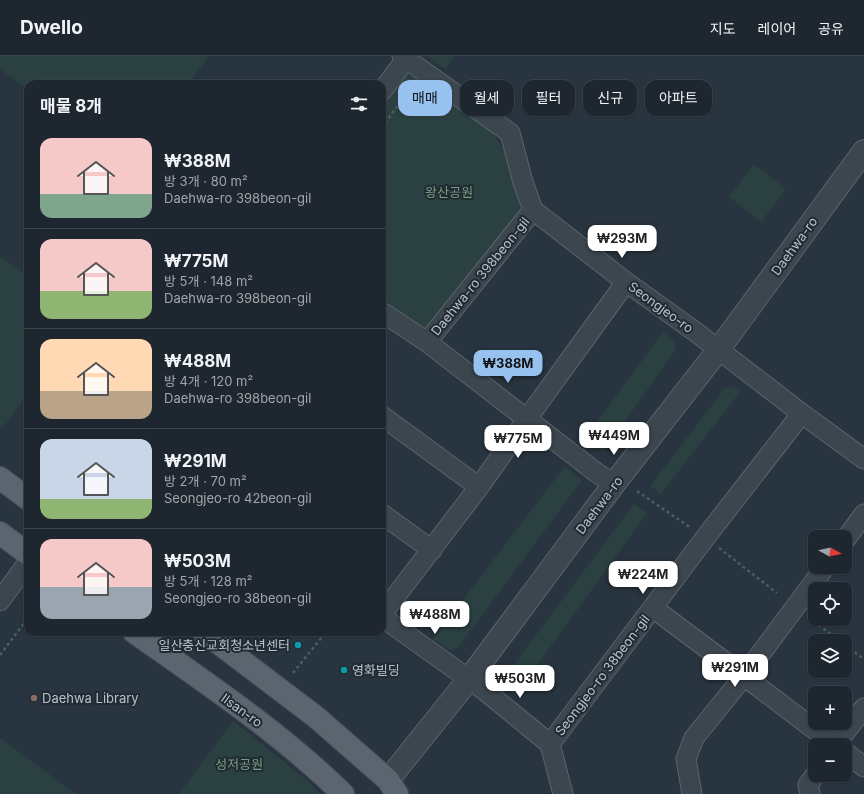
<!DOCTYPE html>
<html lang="ko">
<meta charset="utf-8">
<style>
body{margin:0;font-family:Inter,"Noto Sans KR",sans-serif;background:#2b333b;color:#f1f3f6;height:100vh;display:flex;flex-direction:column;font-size:15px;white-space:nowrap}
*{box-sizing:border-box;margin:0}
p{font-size:13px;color:#a1a5aa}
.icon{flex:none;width:22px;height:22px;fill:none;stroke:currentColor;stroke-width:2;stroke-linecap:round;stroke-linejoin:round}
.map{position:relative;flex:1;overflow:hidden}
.drawer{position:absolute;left:24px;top:24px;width:362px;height:556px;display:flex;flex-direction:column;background:#1e272f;border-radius:12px;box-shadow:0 1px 3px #0004,0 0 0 1px #3c444b}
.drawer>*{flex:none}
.guide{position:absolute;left:398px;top:24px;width:380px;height:36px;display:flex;gap:8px}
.needle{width:26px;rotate:98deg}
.controls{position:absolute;left:808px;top:474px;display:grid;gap:8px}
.controls a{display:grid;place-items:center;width:44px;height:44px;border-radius:8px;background:#1e272f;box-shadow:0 1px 3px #0004,0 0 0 1px #3c444b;font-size:20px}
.price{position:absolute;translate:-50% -34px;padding:0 9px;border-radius:8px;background:#fff;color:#222;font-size:13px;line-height:26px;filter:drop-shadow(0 1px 2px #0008)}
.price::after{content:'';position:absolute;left:50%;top:24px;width:12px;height:9px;margin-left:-6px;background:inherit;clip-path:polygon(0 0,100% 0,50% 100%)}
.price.current{background:#97c2f0;color:#111}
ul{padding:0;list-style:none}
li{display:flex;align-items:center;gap:12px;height:100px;padding:0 16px}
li+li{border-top:1px solid #3c444b}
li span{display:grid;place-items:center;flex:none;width:112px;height:80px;border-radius:12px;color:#555}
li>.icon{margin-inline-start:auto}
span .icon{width:48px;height:48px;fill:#fffc;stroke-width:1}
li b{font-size:17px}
h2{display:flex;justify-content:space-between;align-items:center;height:48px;padding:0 16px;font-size:17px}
.chip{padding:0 14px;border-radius:12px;background:#1e272f;box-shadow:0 1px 3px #0004,0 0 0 1px #3c444b;font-size:14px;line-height:36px}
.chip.current{background:#97c2f0;color:#111}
header{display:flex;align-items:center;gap:24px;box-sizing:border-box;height:56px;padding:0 20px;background:#1e272f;border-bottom:1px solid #3c444b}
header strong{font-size:19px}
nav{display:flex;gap:22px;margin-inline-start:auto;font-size:14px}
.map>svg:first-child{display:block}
.green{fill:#2b4141}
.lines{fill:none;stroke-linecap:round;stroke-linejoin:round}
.minor-casing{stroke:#5a646c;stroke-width:21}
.tertiary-casing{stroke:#5a646c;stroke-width:24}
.primary-casing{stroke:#454f58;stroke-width:24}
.path{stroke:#4a5e5e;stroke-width:2.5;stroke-dasharray:3 3;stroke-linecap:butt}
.minor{stroke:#3c464f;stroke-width:19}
.tertiary{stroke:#3c464f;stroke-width:22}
.primary{stroke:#5a656f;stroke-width:22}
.culture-dot{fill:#0f9aa8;stroke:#212b34;stroke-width:1.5}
.education-dot{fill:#8d6e63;stroke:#212b34;stroke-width:1.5}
.labels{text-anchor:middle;stroke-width:4;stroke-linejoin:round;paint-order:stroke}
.park-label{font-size:13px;fill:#799d7e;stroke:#212b34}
.street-label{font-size:13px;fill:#b8c1c9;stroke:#212b34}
.poi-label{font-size:13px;fill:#b8c1c9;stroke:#212b34;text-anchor:start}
</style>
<header>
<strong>Dwello</strong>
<nav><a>지도</a><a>레이어</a><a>공유</a></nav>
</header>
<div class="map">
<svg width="864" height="738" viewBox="0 0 864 738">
<rect width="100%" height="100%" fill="#28343f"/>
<path class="green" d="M0 0H209L188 28H28V34L0 13Z
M427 0H455L445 13Z
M410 19 487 69 500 87 509 103 520 146 519 155 425 275 382 242V42L395 23Z
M754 108 786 133 761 166 729 141Z
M0 200 28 221V338L2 373 0 371Z
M663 276 675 285V295L603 396 585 382Z
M732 331 740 336 661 438 650 430 725 332Z
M565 410 582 424 458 592 449 594 433 583Z
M634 448 647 457 515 640 504 630 506 619Z
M233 665 304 722 320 738H179Z
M0 682 76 738H0Z"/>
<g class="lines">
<g class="minor-casing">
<path id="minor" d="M402 0 510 77 523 126 533 154 626 226 697 277 801 357 864 403
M382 35 406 3
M382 256 427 286 597 417 614 428
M427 286 533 154
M382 360 479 431
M382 458 432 494
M845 484 864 458
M0 545 28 506
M653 552 744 620 835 689
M382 558 479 431 527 363 626 226
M382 561 484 634 550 688
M835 689 864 652
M845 696 864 711
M563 738 550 688 705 482 795 366 801 357
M692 738 686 703 694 682 744 620 825 511
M810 738 808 729 815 719"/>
</g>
<g class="tertiary-casing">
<path id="tertiary" d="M388 724 469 623 614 428 719 293 864 95"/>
</g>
<g class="primary-casing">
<path id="primary" d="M0 422 28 443
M0 477 28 498
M134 576C206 627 280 676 343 738
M204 576 316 661 388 724 397 738"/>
</g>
<path class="path" d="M382 72 395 53 413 31
M637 435 691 472
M719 492 777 537
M809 562 840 585
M845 589 864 603
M0 599 28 562
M293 617 326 576"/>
<use href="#minor" class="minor"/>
<use href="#tertiary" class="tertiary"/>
<use href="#primary" class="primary"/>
</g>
<g class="culture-dot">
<circle cx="298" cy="589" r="4"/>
<circle cx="344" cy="614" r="4"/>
</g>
<circle class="education-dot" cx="34" cy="642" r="4"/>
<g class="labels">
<g class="park-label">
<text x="449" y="141">왕산공원</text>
<text x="239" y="713">성저공원</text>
</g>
<g class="street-label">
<text transform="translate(794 190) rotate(-54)" y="5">Daehwa-ro</text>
<text transform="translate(480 220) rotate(-51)" y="5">Daehwa-ro 398beon-gil</text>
<text transform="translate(661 251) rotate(36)" y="5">Seongjeo-ro</text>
<text transform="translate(599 449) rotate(-53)" y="5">Daehwa-ro</text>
<text transform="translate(602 619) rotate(-53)" y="5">Seongjeo-ro 38beon-gil</text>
<text transform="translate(242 654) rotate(36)" y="5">Ilsan-ro</text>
</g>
<g class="poi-label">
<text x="290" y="594" text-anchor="end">일산충신교회청소년센터</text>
<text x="352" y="619">영화빌딩</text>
<text x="42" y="647">Daehwa Library</text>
</g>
</g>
</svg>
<div class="controls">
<a><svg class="needle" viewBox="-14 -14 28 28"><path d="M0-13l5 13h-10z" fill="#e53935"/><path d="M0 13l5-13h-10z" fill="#a1a5aa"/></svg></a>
<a><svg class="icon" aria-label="locate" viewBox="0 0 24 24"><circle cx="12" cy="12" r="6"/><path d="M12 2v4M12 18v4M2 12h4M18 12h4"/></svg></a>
<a><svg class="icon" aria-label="layers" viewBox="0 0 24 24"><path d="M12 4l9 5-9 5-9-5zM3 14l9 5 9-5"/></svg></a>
<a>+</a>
<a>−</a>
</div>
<b class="price" style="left:622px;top:203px">₩293M</b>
<b class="price current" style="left:508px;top:328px">₩388M</b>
<b class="price" style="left:614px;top:400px">₩449M</b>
<b class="price" style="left:518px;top:403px">₩775M</b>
<b class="price" style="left:643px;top:539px">₩224M</b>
<b class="price" style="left:435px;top:579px">₩488M</b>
<b class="price" style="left:735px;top:632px">₩291M</b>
<b class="price" style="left:520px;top:643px">₩503M</b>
<div class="guide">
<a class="chip current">매매</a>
<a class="chip">월세</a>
<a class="chip">필터</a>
<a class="chip">신규</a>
<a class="chip">아파트</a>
</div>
<section class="drawer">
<h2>매물 8개<svg class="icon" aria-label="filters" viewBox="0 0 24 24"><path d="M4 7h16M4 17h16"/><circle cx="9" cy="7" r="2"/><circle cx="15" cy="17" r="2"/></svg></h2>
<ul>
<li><span style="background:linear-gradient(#f6c9c9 70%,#7fa58c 0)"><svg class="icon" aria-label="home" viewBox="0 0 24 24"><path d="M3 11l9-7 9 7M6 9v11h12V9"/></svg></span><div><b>₩388M</b><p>방 3개 · 80 m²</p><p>Daehwa-ro 398beon-gil</p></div></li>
<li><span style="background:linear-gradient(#f6c9c9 65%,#8fb573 0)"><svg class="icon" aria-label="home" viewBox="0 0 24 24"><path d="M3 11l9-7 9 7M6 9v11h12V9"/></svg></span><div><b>₩775M</b><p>방 5개 · 148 m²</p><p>Daehwa-ro 398beon-gil</p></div></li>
<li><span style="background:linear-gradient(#ffd9b3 65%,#b9a48a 0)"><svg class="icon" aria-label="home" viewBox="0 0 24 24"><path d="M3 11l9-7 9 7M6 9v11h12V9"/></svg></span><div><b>₩488M</b><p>방 4개 · 120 m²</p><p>Daehwa-ro 398beon-gil</p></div></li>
<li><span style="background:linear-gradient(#c9d6e8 75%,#8fb573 0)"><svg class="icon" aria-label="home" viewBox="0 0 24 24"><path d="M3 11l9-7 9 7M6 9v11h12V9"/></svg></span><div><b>₩291M</b><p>방 2개 · 70 m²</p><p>Seongjeo-ro 42beon-gil</p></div></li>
<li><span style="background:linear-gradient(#f6c9c9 60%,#9aa5b1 0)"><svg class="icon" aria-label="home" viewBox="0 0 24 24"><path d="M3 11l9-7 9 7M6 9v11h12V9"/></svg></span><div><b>₩503M</b><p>방 5개 · 128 m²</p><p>Seongjeo-ro 38beon-gil</p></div></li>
</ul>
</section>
</div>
